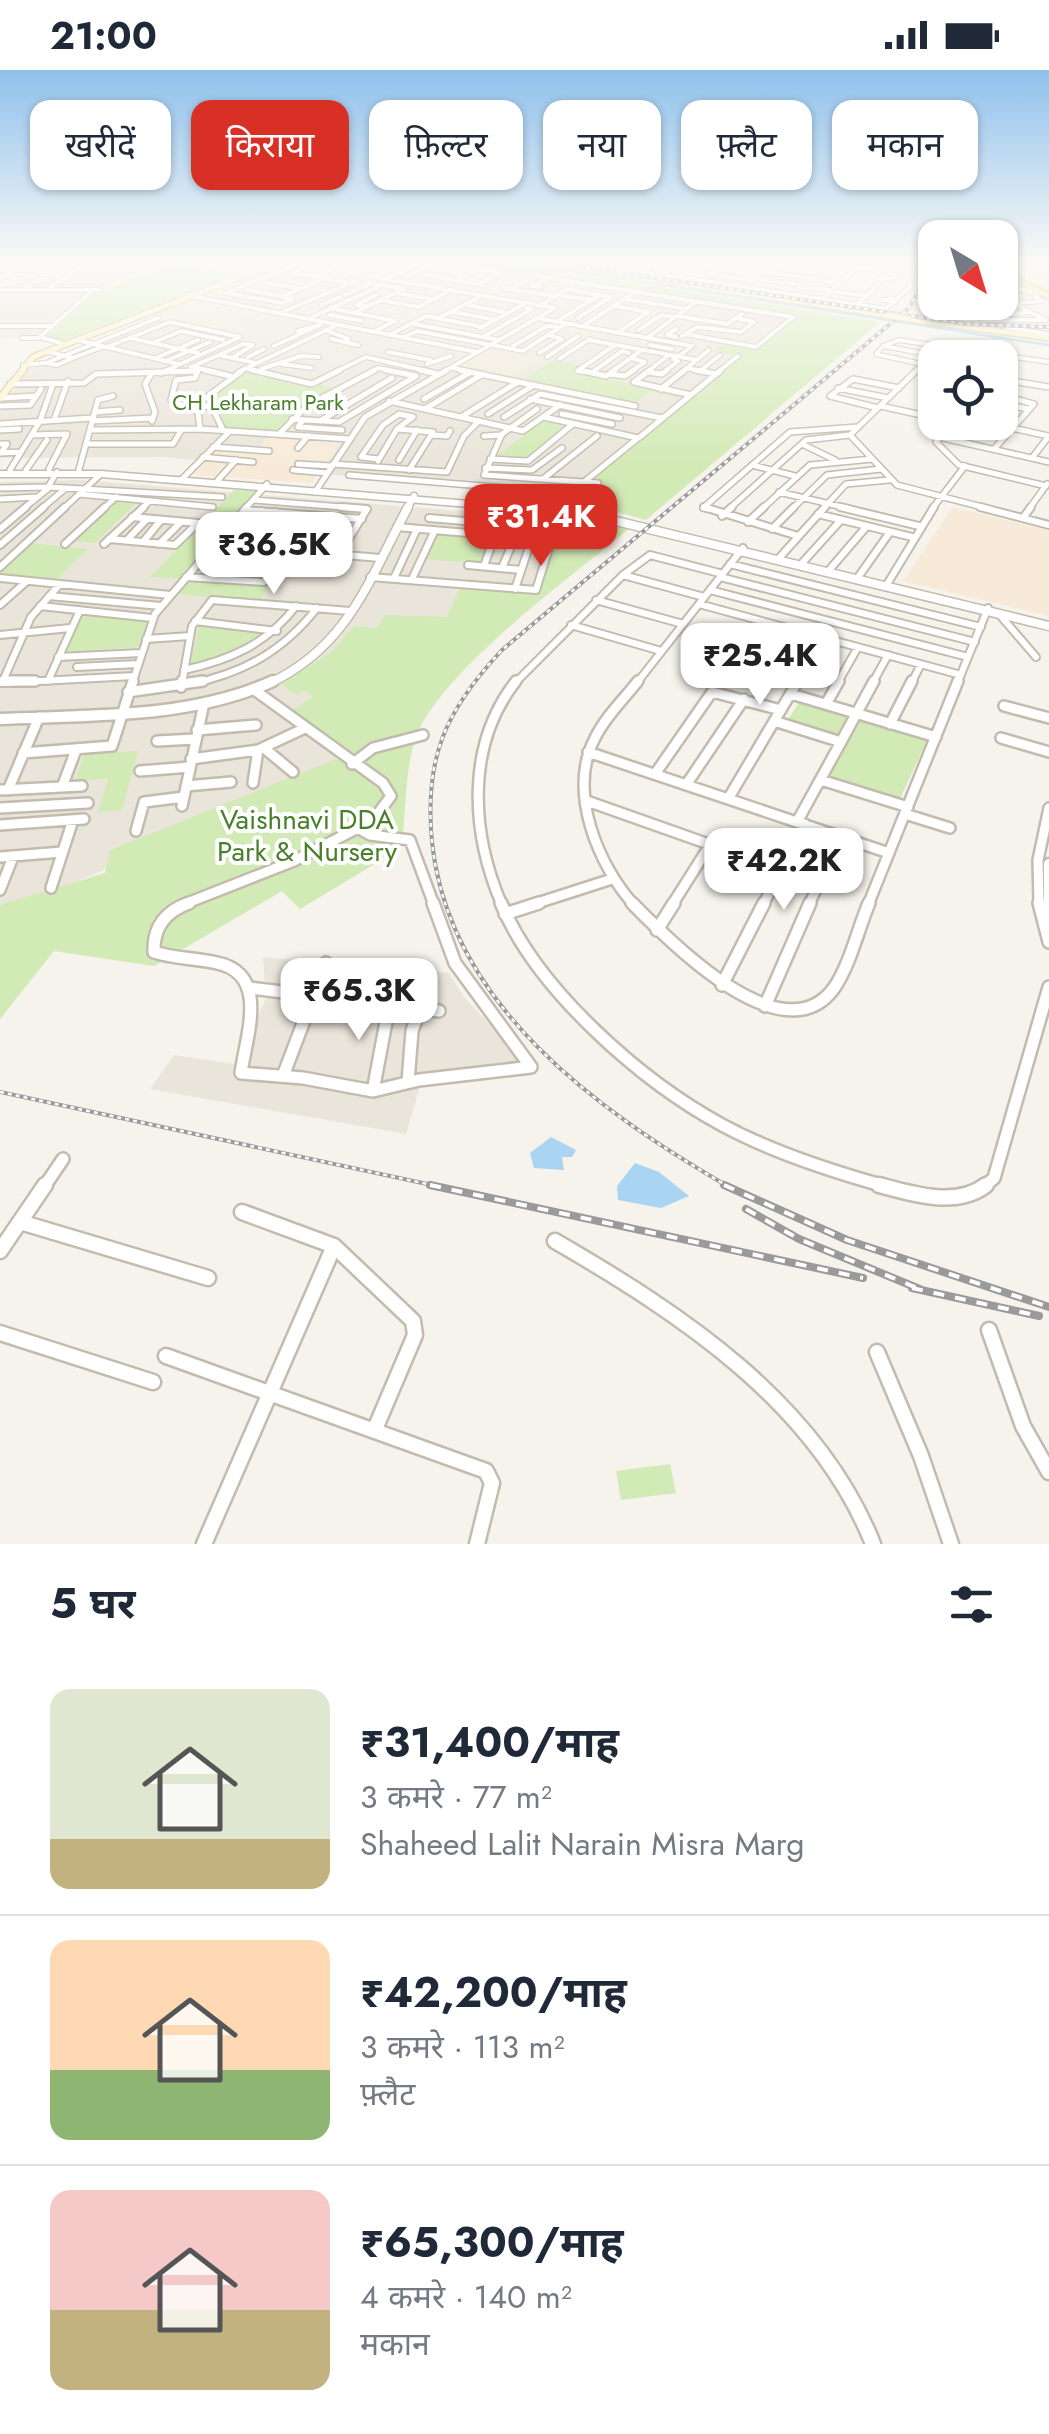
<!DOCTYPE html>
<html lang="hi">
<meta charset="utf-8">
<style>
body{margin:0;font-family:Jost,"Noto Sans Devanagari",sans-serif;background:#f2f2f3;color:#1f2937;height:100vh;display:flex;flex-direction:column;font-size:38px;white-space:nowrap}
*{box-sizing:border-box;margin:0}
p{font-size:32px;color:#747a83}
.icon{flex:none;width:55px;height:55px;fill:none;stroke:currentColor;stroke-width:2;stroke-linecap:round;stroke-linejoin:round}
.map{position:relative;height:1474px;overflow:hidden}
.sheet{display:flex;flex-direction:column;background:#fff;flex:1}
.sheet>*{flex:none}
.guide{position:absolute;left:30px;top:30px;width:990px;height:90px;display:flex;gap:20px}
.needle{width:65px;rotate:142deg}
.fabs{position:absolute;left:918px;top:150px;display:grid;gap:20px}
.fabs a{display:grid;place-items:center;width:100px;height:100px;border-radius:20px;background:#fff;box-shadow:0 2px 8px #0004;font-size:50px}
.price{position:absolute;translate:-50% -85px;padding:0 22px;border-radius:20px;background:#fff;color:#222;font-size:32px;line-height:65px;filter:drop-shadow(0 2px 5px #0008)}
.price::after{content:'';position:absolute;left:50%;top:60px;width:30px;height:22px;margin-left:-15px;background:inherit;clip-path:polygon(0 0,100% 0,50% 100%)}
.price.current{background:#d93025;color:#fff}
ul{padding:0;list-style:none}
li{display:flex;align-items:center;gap:30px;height:250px;padding:0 50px}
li+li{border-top:2px solid #e0e1e3}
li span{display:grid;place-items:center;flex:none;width:280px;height:200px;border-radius:20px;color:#555}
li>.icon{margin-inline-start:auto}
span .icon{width:120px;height:120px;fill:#fffc;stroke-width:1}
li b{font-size:42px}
h2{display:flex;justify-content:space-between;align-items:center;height:120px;padding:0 50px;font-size:42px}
.tag{padding:0 35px;border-radius:20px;background:#fff;box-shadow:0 2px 8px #0004;font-size:35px;line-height:90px}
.tag.current{background:#d93025;color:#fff}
.status{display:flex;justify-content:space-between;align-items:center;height:70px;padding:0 50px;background:#fff;direction:ltr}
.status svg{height:28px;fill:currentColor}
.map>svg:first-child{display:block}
.residential{fill:#eae5da}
.commercial{fill:#f7ead8}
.education{fill:#efe8d6}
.green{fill:#d2eab5}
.water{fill:#a9d4f2}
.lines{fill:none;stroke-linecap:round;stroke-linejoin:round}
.stream{stroke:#a9d4f2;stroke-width:2.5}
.minor-far5-casing{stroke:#c2bbae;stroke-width:6}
.minor-far4-casing{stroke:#c2bbae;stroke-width:8}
.minor-far3-casing{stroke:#c2bbae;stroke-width:10}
.minor-far2-casing{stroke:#c2bbae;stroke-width:14}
.minor-far1-casing{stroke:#c2bbae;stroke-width:16}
.minor-casing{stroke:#c2bbae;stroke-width:19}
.tertiary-far3-casing{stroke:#c2bbae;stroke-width:9}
.tertiary-far2-casing{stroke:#c2bbae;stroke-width:11}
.tertiary-far1-casing{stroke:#c2bbae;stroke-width:15}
.tertiary-casing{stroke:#c2bbae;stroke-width:18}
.secondary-far1-casing{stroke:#d6c79b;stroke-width:8}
.secondary-casing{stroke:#d6c79b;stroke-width:9}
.primary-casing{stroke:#e6c16a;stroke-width:6}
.minor-far5{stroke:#fff;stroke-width:4}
.minor-far4{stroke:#fff;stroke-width:5}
.minor-far3{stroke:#fff;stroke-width:6}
.minor-far2{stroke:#fff;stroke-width:9}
.minor-far1{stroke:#fff;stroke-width:11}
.minor{stroke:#fff;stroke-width:14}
.tertiary-far3{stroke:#fff;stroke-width:6}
.tertiary-far2{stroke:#fff;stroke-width:8}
.tertiary-far1{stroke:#fff;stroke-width:10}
.tertiary{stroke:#fff;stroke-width:12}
.secondary-far1{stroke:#fff3cd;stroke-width:5}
.secondary{stroke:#fff3cd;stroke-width:6}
.primary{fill:#ffe39c;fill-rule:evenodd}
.rail-far1-casing{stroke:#9a9a9a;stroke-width:4}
.rail-casing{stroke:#9a9a9a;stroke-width:8}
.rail-far1{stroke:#fff;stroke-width:2.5;stroke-dasharray:4;stroke-linecap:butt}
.rail{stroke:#fff;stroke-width:4;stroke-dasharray:11;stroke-linecap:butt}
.secondary-bridge-casing{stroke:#d6c79b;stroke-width:8;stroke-linecap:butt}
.secondary-bridge{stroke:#fff3cd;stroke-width:5}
.labels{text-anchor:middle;stroke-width:8;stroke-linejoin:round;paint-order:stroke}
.far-park-label{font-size:22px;fill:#4a7f2a;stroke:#fff}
.park-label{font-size:28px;fill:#4a7f2a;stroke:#fff}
</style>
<div class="status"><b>21:00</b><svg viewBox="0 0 49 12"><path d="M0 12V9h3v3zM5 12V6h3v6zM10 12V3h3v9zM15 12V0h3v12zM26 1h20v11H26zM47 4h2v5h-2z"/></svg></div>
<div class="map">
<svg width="1049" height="1474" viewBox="0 0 1049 1474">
<rect width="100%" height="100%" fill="#f6f3ec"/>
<path class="residential" d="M290 193H489L808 247 606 434 167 387 0 388V339L29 300Z
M77 202H138L109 215 35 269 0 268V224L22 208H69Z
M80 410 548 448 610 464 496 556 391 672 0 846V412Z
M263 887 449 903 464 927 527 994 421 1013 406 1064 150 1019 174 985 234 994 266 929Z"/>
<path class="commercial" d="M1000 193H1030L1049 201V224L1000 201Z
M269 366 342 371 312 413 193 405 219 377 258 379Z
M953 437 1049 461V546L903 511Z"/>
<path class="education" d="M198 227 265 241 217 260 149 246Z
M492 278 543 288 510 308 458 297Z"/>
<path class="green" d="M174 193 240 202 62 271 44 268 98 222Z
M452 193H511L880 252 646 450 595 436 602 416 595 405 739 286 712 281 724 272 758 278 796 246Z
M554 290 581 296 573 302 683 324 679 328 650 322 634 334 522 310Z
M246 300 336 318 301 337 277 363 227 359 215 337 199 334Z
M545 349 569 355 528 388 495 387Z
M234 420 257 421 180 509 150 507Z
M116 429 138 431 95 473 72 471Z
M316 446 359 450 339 482 294 478Z
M564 446 630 458C575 504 433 606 414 673 405 704 406 741 402 773L373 795 300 839 282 821 154 896 54 881 0 949V835L105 803 110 780 346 685 292 640 313 627 304 621 296 625 281 614 330 583 354 556 377 558 385 545 447 547 461 516 533 521Z
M439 462 492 466 481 494 425 489Z
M30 473 88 479 54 512 0 506V499Z
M189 508 270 515 259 531 176 524Z
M82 543 149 550 141 577 64 582Z
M200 553 269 562 236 582 190 596Z
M801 630 928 668 899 731 829 708 849 670 787 651Z
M138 681 122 740 98 742 108 709 75 711 84 684Z
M670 1394 676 1423 621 1430 616 1401Z"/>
<path class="water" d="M551 1067 576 1080 572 1087H562L564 1100 534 1098 530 1083Z
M635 1093 659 1102 689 1126 661 1138 618 1130 617 1116Z"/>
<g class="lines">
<path class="stream" d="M519 193 1049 275"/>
<g class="minor-far5-casing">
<path id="minor-far5" d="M186 193 252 203
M449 193 473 197 466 201
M589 193 653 204
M683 193 752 204 765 193
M775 197 817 203
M823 197 905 201
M425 198 460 204
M650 198 643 197 650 193 667 196
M0 200H31
M758 201 810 208
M291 203 309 196 294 193
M295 203 348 213
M708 203 751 211
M660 204 886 239 911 216 906 202 895 193
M425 205 483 215
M315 206 345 193
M406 207 429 196
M746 207 801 215
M389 208 421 193
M885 208 901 207 890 204
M0 209 23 193
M337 209 376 193
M809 209 840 213
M458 210 481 199 501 203 479 214
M267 213 297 218
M541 217 531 216 545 210
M799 217 831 220
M50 218 87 193
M503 218 555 226
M510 219 537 206 793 247 756 277 685 264
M567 219 611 227 578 248
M0 220H99
M25 220 38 209H48
M248 220 290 228
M830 221 866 226
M397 223 431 229
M187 225 477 282
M345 225 372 213 404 219 354 243
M559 225 591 230
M281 227 321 210
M293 229 282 233 226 223 298 194
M625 229 687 239
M822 229 853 201
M380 230 419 237 449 221
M895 232 882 230 897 229
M858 234 885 208 868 193
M1015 234 1046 250H987L953 239 1042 231 1035 227
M321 235 340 227
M467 235 509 243
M541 235 572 216
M364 236 356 235 378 224
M614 236 648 242 617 263
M330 238 395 251 375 261
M282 242 368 206 555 238
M454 242 496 250
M330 245 362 251
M677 246 727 254 742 244
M977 247 1031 242
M310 248 380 216
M438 248 478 228
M537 248 692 276 679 286
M556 252 601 224
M414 254 499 270
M0 256H53
M583 256 636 221
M1007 257 1049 264
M480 258 526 233
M676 259 667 265 676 267
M325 260 349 269 345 272
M639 260 661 245 675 247
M391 264 426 246 483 257
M682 266 697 257 741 262 754 252 737 248
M404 267 417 261 523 281 567 253
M483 267 532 239 526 238
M22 268H40
M130 268 198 283
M647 268 697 231
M331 269 358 275
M77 270 178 294
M589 270 697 290
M155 272 181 261 223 270
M61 273 40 267 92 221
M243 274 253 275 232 288 219 285Z
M650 275 672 279
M274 276 320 255 298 261
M513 276 547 256 558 257
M883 276 933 285
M107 277 170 252 240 267 163 302
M46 281 73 288 102 277
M388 282 430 290
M539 283 562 269 548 265
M248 287 264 279
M547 287 578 266
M73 288 57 295 46 293 158 248
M156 288 198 270
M232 288 256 293
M559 289 590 269
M166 291 210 272
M281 294 312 298
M427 294 451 286
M23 295 46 293
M191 297 219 285
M194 297 215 302
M935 297 876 284 883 276 899 270 1049 292
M245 298 263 302
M452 298 472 302
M686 298 708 302
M261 299 301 286 319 287
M594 301 622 281 629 283
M700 301 720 285
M155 302 197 301
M238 302 335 256
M335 302 366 287 431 302
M370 302 378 298 398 302
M443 302 555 238
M584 302 577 301 615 275
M611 302 642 280
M630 302 645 292 631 288
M647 302 669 285
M664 302 678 291 673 289
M682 302 709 280
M718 302 738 286
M915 302 941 277
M1004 302 1012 287"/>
</g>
<g class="minor-far4-casing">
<path id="minor-far4" d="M205 300 230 306
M252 300 312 314 340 300
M386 300 416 306
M420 300 438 304
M460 300 635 336
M579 300 606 306 615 300
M650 300 634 312 691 325
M695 300 717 304
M1005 300 1000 309 1049 317
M198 301 195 308 176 310 171 330 198 342 200 359
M647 302 662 304 667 300
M152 303 145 314 155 342 152 351
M161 303 168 300
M609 304 625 306 634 300
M10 314 84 313 96 304 197 301
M838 318 888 328
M661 319 685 300
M0 328 36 326
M424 329 469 303
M530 329 620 348
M389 331 523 361 560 335
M1000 333 1028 339
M0 336 30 335 41 319
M881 336 935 348
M878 338 830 326 853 309 899 318
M425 339 483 304
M537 339 502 364 484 405 598 413
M96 342 120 340
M488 344 534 315
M562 344 612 354
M461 347 518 312
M504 347 540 324 662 348
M544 347 638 368
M1000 348 1017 351
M292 349 339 352 416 306
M54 350 68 311
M303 350 298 357 342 360
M92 351 153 348
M320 351 392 308
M953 352 936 372 959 395 1046 416
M952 353 1006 365
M0 354 92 348
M1012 358 1049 366
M397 359 433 362 409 400
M0 360 19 359
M93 360 200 359 349 369
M223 360 213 339 199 333 243 300
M279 364 307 336 375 300
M32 365 67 364 49 399
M432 365 447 366 450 361
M850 365 897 415 990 439
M484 366 501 365
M640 367 721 300
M939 367 1049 392
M0 374H7L1 383 21 382
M90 374H173L182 359
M802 374 835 390
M213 377 269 381
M298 378 308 366
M994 379 1034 334 1000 325
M203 387 253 392
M1032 388 1049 366
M379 389 361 387 383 355 399 344 413 347
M490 389 528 391 573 354
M399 390 417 360
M378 391 397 359 413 347
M298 394 331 396
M333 394 447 402 464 366 479 351
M752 395 795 406
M485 398 532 400 562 378
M10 400 40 351 53 314
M26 400 47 370
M293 400 327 403
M57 402 48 417 222 427
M78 403 98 330 113 326
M349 405 556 422
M543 409 597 366
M181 410 230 361
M218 410 236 390
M584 412 638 368
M0 418 48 417
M315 422 365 347 447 300
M779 422 851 439
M79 424 213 437
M0 429 37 427
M253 430 367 439
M23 439 50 417
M41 439 66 418
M63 439 101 404
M103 439 116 427
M141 439 150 431
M245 439 267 414
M708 439 703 438 790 362 858 357
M729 439 806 370 850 365 917 300
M762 439 810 395 872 389
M792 439 827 405 881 399
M823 439 846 414 889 410
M932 439 965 396
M1029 439 1047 414"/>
</g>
<g class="minor-far3-casing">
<path id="minor-far3" d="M704 437 798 466
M840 437 919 456
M980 437 1049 455
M244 440 362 449
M818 444 912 467
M722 446 732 437
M1023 448 1031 437
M748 452 764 437
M198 453 231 455
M397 457 551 470
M0 459 26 437
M772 459 794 437
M109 469 175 475 198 453 132 447
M127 470 147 449
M143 472 161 450
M65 474 105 437
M104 474 144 437
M159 474 181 452
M0 475 44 437
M288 480 380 488
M230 481 262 441
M339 485 367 439 341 437
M780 487 825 437
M202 488 277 495
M238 491 275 442
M803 492 841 450
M730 494 981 557
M468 495 521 500
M484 496 495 465
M0 497 65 437
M502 498 515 467
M830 499 867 456
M623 505 650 485 723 504
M859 506 890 462
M186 507 264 512 315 445
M370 507 536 520 555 459 429 448
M720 507 975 572
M0 508 170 525
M394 508 417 459
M412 509 435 460
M60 514 31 547 2 613 134 606
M886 516 934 437
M515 519 532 468
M710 520 968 587
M49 526 161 536
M596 530 683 554
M699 534 961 605
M0 535 27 511
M40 536 152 548
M999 544 1036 587
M195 551 277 561
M571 555 661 581
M0 565 70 558
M146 569 190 566
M58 587 141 583
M77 597 138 594
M184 600C230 590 267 574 296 536
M48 611 80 540
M132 614 155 544 247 437
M182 614 192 556 212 530 350 541
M190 614C244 603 283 581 317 538
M514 614 623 505 704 527
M636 614 743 478
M797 614 824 568
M837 614 858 577
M872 614 888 585
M911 614 921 594
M957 614 988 538"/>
</g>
<g class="minor-far2-casing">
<path id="minor-far2" d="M3 611H35
M181 617 182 611
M253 619 383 713 391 726 379 742 358 758
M128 622 203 611
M791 624 936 667
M826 634 839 611
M1004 636 1049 648
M774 651 841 672 797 752
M890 654 912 611
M197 660 256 655
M1001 668 1049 682
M157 671 195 669
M841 672 874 611
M264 678 293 702
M588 682 889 783
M23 683 112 676 133 611
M191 689 258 680 305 658
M352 694 373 678 423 665
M140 701 190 697
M655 704 712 622 781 640
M821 710 908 737
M253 713 258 680
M686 715 744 629
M186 716 231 712
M62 717 76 680
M0 720 82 716
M8 720 39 647
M728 729 798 611
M587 731 782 800
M182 736 204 633
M0 738 88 733
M905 744 950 758
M0 755 84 749
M358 758 370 765 410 770 434 835
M136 761 144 732 184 727
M0 787 62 782
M51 818 73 750
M0 820 13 787
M182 835 294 791 358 758
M502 835C471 763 465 676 516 611
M531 835 612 809
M634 835C598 795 567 721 595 668 605 647 624 629 638 611
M672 835 710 775
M763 835 805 754
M809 835 840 766
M868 835 958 611
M1039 835 1038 790 1049 738"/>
</g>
<g class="minor-far1-casing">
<path id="minor-far1" d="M189 833C166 841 153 857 154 882 175 889 196 888 217 893 270 904 246 966 241 1003L303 1008 373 1021 419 1010 531 997 455 893 433 833
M501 833C537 920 642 1012 724 1056 774 1083 834 1102 888 1117
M632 833C669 871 784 988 834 918 850 895 858 859 869 833
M1039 833 1049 872
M505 844 539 833
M657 860 674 833
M722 915 764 833
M250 918 439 941
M765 936 810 833
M283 1006 326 893
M408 1012 412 961 420 939
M373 1021 389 936
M44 1117 63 1089
M984 1117 994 1108 1049 917"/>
</g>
<g class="minor-casing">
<path id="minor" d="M879 1115C912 1124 957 1138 986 1115
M242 1142 334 1176 413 1251 415 1265 375 1359
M20 1152 208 1208
M555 1171C681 1244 817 1333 873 1474
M0 1181 45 1115
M989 1260 1023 1356 1049 1402
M0 1263 153 1312
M877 1282 921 1386 951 1474
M166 1286 486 1401 492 1413 477 1474
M204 1474 334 1176"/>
</g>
<g class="tertiary-far3-casing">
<path id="tertiary-far3" d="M0 404H101L531 439
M407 439 414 426"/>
</g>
<g class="tertiary-far2-casing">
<path id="tertiary-far2" d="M501 437 587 444 1049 556
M268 614C348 577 369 510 408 437"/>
</g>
<g class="tertiary-far1-casing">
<path id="tertiary-far1" d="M0 649C90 645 190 649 273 611
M1049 794V835"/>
</g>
<g class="tertiary-casing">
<path id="tertiary" d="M1049 833V844"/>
</g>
<g class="secondary-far1-casing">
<path id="secondary-far1" d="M549 193 887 245
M928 193 935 202
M653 208 677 193
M1000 213 1037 224
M909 249 1049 268
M21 302 33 287 277 193"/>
</g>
<g class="secondary-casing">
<path id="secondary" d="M0 328 23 300"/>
</g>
<g class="primary-casing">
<path id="primary" d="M1000 201 1049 224V228L1000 205Z"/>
</g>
<use href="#minor-far5" class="minor-far5"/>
<use href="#minor-far4" class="minor-far4"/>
<use href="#minor-far3" class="minor-far3"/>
<use href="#minor-far2" class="minor-far2"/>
<use href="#minor-far1" class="minor-far1"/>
<use href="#minor" class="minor"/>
<use href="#tertiary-far3" class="tertiary-far3"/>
<use href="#tertiary-far2" class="tertiary-far2"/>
<use href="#tertiary-far1" class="tertiary-far1"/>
<use href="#tertiary" class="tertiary"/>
<use href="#secondary-far1" class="secondary-far1"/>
<use href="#secondary" class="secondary"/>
<use href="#primary" class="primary"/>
<g class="rail-far1-casing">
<path id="rail-far1" d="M555 193 966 254 1049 257
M0 1022 441 1117
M729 1117C598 1041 449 935 432 772 424 688 445 641 502 580L909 238 923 212 912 193"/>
</g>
<g class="rail-casing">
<path id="rail" d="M430 1115 863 1208
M724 1115 847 1170 1049 1237
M746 1139 799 1169 922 1220
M912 1218 1039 1246"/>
</g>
<use href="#rail-far1" class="rail-far1"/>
<use href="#rail" class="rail"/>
<g class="secondary-bridge-casing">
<path id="secondary-bridge" d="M887 245 909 249"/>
</g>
<use href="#secondary-bridge" class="secondary-bridge"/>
</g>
<linearGradient id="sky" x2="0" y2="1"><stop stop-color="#8fc1ec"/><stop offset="0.48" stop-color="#fbfaf6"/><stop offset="1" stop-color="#fbfaf6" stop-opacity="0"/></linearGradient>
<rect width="1049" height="399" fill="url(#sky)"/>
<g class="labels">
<g class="far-park-label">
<text x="258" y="340">CH Lekharam Park</text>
</g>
<g class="park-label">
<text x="307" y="759">Vaishnavi DDA<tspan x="307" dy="32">Park &amp; Nursery</tspan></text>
</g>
</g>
</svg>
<div class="fabs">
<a><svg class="needle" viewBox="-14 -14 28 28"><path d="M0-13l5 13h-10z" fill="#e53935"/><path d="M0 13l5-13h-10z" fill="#747a83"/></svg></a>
<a><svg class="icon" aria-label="locate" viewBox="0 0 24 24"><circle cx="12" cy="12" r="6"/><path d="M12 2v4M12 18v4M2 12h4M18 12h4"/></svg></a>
</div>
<b class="price current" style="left:541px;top:499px">₹31.4K</b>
<b class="price" style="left:274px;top:527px">₹36.5K</b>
<b class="price" style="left:760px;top:638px">₹25.4K</b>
<b class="price" style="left:784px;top:843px">₹42.2K</b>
<b class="price" style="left:359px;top:973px">₹65.3K</b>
<div class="guide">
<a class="tag">खरीदें</a>
<a class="tag current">किराया</a>
<a class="tag">फ़िल्टर</a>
<a class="tag">नया</a>
<a class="tag">फ़्लैट</a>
<a class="tag">मकान</a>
</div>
</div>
<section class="sheet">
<h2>5 घर<svg class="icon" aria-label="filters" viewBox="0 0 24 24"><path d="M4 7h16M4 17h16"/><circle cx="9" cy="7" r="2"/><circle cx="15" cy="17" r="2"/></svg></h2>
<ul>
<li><span style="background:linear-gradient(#dfe7d0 75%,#c2b280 0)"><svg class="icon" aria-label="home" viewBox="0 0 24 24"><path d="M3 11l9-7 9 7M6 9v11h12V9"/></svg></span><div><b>₹31,400/माह</b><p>3 कमरे · 77 m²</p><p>Shaheed Lalit Narain Misra Marg</p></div></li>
<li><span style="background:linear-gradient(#ffd9b3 65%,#8fb573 0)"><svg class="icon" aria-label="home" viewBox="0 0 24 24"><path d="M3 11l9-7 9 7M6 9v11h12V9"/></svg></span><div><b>₹42,200/माह</b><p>3 कमरे · 113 m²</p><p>फ़्लैट</p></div></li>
<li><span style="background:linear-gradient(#f6c9c9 60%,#c2b280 0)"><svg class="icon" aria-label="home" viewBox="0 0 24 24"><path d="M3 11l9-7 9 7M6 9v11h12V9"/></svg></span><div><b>₹65,300/माह</b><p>4 कमरे · 140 m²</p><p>मकान</p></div></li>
</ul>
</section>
